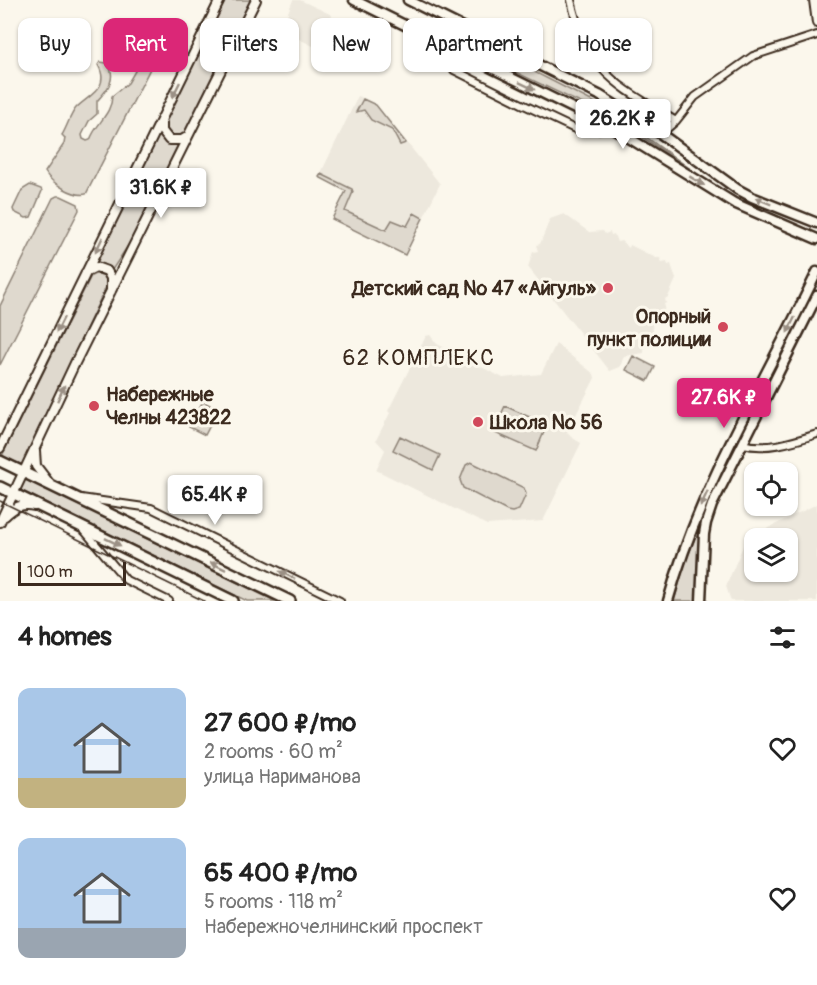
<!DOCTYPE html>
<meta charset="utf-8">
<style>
body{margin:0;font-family:Pangolin,sans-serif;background:#f2f2f2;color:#222;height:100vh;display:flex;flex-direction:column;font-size:22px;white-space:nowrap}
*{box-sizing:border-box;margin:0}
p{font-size:20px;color:#767676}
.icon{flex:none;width:33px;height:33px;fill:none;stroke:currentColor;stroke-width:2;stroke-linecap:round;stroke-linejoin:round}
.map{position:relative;height:601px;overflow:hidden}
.sheet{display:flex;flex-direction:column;background:#fff;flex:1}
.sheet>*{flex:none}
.top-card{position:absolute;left:18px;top:18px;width:782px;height:54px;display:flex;gap:12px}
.buttons{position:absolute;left:744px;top:462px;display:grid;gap:12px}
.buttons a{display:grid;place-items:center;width:54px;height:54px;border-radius:12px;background:#fff;box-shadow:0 2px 4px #0004;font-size:30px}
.scale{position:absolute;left:18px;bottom:15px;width:108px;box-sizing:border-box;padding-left:6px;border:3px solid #3b2a1e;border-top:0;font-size:16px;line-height:21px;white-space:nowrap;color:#3b2a1e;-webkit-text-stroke:4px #fbf7ec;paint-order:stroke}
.price{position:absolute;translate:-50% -51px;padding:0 14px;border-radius:6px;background:#fff;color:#222;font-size:20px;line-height:39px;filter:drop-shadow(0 2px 3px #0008)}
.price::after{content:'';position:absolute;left:50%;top:36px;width:18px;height:14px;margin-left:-9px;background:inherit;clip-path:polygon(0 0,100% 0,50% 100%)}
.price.selected{background:#db2777;color:#fff}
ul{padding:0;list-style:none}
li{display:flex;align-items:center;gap:18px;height:150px;padding:0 18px}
li span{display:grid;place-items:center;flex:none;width:168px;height:120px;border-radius:12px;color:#555}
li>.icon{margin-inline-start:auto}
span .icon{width:72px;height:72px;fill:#fffc;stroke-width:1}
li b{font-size:26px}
h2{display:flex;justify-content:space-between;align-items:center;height:72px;padding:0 18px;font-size:26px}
.pill{padding:0 21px;border-radius:12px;background:#fff;box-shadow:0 2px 4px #0004;font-size:21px;line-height:54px}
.pill.selected{background:#db2777;color:#fff}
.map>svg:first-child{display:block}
.built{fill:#ede8dd;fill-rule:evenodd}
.green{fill:#dfd9ce;stroke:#8d8276;stroke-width:1.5}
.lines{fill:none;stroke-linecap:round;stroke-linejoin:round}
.minor-casing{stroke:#3b2a1e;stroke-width:10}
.tertiary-casing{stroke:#3b2a1e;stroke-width:12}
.secondary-casing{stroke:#3b2a1e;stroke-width:13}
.primary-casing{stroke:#3b2a1e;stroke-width:14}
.minor{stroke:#fbf7ec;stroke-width:6}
.tertiary{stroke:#fbf7ec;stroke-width:8}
.secondary{stroke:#fbf7ec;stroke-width:8}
.primary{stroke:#fbf7ec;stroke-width:9}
.tram{stroke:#3b2a1e;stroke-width:1.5}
.oneway{fill:#9b9085}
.poi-dot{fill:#d1495b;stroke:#fbf7ec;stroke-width:2}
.labels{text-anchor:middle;stroke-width:6;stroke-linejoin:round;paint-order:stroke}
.poi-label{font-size:20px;font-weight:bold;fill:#3b2a1e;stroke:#fbf7ec;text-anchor:end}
.quarter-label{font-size:22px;letter-spacing:1.5px;fill:#3b2a1e;stroke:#fbf7ec}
</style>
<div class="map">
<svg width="817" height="601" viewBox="0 0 817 601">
<rect width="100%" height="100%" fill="#fbf7ec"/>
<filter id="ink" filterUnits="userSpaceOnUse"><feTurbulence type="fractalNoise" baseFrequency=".0167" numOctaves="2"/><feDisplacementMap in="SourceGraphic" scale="12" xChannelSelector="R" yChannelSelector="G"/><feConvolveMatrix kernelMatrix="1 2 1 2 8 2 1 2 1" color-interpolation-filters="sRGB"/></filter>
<g filter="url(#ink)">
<path class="built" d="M293 0H300L332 15 315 47 281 30Z
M358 96 376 104 440 184 405 255 332 219 346 191 319 177Z
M564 214 589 232 603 231 605 234 610 232 611 235 614 234 617 242 621 241 629 248 630 245 656 258H660L662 263 667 262 668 265 671 264 676 279 668 297 665 299 666 303 664 304 665 307 660 318 657 319 658 322 652 324 653 331 651 332 652 335 646 337 648 342 646 343 647 346 644 348V353L624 356 620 367 610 371 528 267 533 252 538 251 536 245 540 244 550 219Z
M430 335 437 344 503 378 541 374 556 344 594 374 595 378 567 432 571 437 581 443 543 521 487 525 376 470 385 450 376 440 390 413 388 411 426 336Z
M817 504V601H731L726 586 746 539ZM754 538H788V572H754Z"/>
<path class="green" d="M225 0H251L186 133 179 136 170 135 165 128V122Z
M462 35 607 109 692 170 618 121 457 44Z
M153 38 161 47 86 194C74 197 51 183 45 172L64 144 65 138 62 135C67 127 70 115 76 108 89 95 111 88 98 65L100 62 107 63C118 78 107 90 97 101V114L89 121 82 135 83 139 87 141 90 140C96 123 112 114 112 96L128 83 145 54 147 42Z
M363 99 376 105 406 143 400 145 392 130 371 120 364 110 356 112Z
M159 135 168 144 179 145 129 244 112 270 104 264 95 262Z
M321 174 352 189 353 192 345 211 386 230 392 220 407 226 414 213 423 218 405 255 332 219 346 191 319 177Z
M30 185 41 189 42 191 31 217 26 218 14 212 13 209 22 190Z
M57 196H61L78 204 79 210 0 365V306L53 198Z
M95 274 103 275 107 282 106 287C77 346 51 406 22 465L2 456 91 276Z
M633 356 655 367 648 381 626 370Z
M203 401 218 410 205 435 189 427Z
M505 406 547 425 536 451 493 432Z
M400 436 440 455 433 470 393 450Z
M471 462 524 488 526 494 519 510 512 512 507 511 463 488 460 480 466 465Z
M25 479 49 491 275 601H247L20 490Z
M696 535 700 540 696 601H674L684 567Z"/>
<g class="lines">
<g class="minor-casing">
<path id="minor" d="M571 0C587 73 616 84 676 121
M425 37 454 70 522 104 579 131 613 128
M661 134 676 121 695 97 753 56 817 35
M743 444C766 451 795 441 817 434
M81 498 151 508 340 601
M83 529 126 580 169 601"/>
</g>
<g class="tertiary-casing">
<path id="tertiary" d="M814 0 817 23
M162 123V131L169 140H182L187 137
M86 272 96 267 107 271 111 278V291
M0 448 220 0
M35 451 36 466 49 483
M5 516C14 507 22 503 34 506
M0 522 75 363 256 0"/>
</g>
<g class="secondary-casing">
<path id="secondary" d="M354 0 613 128 734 203 817 239
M408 0 599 95 661 134 737 189 752 197 817 223
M438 42 450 41 456 37V28L451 24
M668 601C700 485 765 381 817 272
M701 601 704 534 706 523 712 505 817 296"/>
</g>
<g class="primary-casing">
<path id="primary" d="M0 461 290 601
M0 487 233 601"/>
</g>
<use href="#minor" class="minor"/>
<use href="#tertiary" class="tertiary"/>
<use href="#secondary" class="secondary"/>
<use href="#primary" class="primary"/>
<path class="tram" d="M0 501 204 601"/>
</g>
<defs><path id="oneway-solid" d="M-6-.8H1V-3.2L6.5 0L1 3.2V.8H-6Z" transform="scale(1.5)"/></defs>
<g class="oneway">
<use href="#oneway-solid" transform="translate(527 86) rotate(26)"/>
<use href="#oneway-solid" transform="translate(176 90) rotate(116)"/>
<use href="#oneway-solid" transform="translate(697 181) rotate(31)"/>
<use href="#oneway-solid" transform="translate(763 201) rotate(-157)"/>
<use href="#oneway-solid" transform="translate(99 245) rotate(115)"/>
<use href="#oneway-solid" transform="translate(60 325) rotate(116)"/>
<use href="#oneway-solid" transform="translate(791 325) rotate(116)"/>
<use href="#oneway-solid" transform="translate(61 393) rotate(-65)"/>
<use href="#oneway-solid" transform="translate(704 499) rotate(115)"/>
<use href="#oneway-solid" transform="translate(113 542) rotate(26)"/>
<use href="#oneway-solid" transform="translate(218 566) rotate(-154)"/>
<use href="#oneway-solid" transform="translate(287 575) rotate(-154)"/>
</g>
</g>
<g class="poi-dot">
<circle cx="608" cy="288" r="6"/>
<circle cx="723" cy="327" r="6"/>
<circle cx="94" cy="406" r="6"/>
<circle cx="478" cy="422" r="6"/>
</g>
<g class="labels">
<g class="poi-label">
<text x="596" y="295">Детский сад № 47 «Айгуль»</text>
<text x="711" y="323">Опорный<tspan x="711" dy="23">пункт полиции</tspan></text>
<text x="106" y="401" text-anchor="start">Набережные<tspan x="106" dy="23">Челны 423822</tspan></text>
<text x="490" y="429" text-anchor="start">Школа № 56</text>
</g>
<g class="quarter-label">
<text x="419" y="365">62 КОМПЛЕКС</text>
</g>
</g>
</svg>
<div class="buttons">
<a><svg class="icon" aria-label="locate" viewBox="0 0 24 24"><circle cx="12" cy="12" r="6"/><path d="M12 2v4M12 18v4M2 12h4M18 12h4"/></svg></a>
<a><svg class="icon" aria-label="layers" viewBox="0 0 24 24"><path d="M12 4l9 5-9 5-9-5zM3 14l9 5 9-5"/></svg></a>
</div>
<div class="scale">100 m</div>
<b class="price" style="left:623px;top:150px">26.2K ₽</b>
<b class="price" style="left:161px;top:219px">31.6K ₽</b>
<b class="price selected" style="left:724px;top:429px">27.6K ₽</b>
<b class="price" style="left:215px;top:526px">65.4K ₽</b>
<div class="top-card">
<a class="pill">Buy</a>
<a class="pill selected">Rent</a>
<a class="pill">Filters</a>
<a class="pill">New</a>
<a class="pill">Apartment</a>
<a class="pill">House</a>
</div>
</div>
<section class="sheet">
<h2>4 homes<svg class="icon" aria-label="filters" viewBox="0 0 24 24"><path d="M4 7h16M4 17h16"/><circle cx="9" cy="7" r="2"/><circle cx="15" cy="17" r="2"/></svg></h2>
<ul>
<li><span style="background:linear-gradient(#a9c7e8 75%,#c2b280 0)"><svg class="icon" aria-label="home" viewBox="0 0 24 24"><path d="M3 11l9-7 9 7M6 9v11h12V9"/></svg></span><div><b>27 600 ₽/mo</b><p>2 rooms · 60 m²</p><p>улица Нариманова</p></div><svg class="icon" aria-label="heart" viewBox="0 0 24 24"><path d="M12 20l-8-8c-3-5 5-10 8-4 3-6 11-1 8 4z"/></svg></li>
<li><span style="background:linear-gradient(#a9c7e8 75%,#9aa5b1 0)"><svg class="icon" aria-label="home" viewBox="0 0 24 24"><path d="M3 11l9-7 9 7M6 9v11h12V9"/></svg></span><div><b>65 400 ₽/mo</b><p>5 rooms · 118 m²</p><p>Набережночелнинский проспект</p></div><svg class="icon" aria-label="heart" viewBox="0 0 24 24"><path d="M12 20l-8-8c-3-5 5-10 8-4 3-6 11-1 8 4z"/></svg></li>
</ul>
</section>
